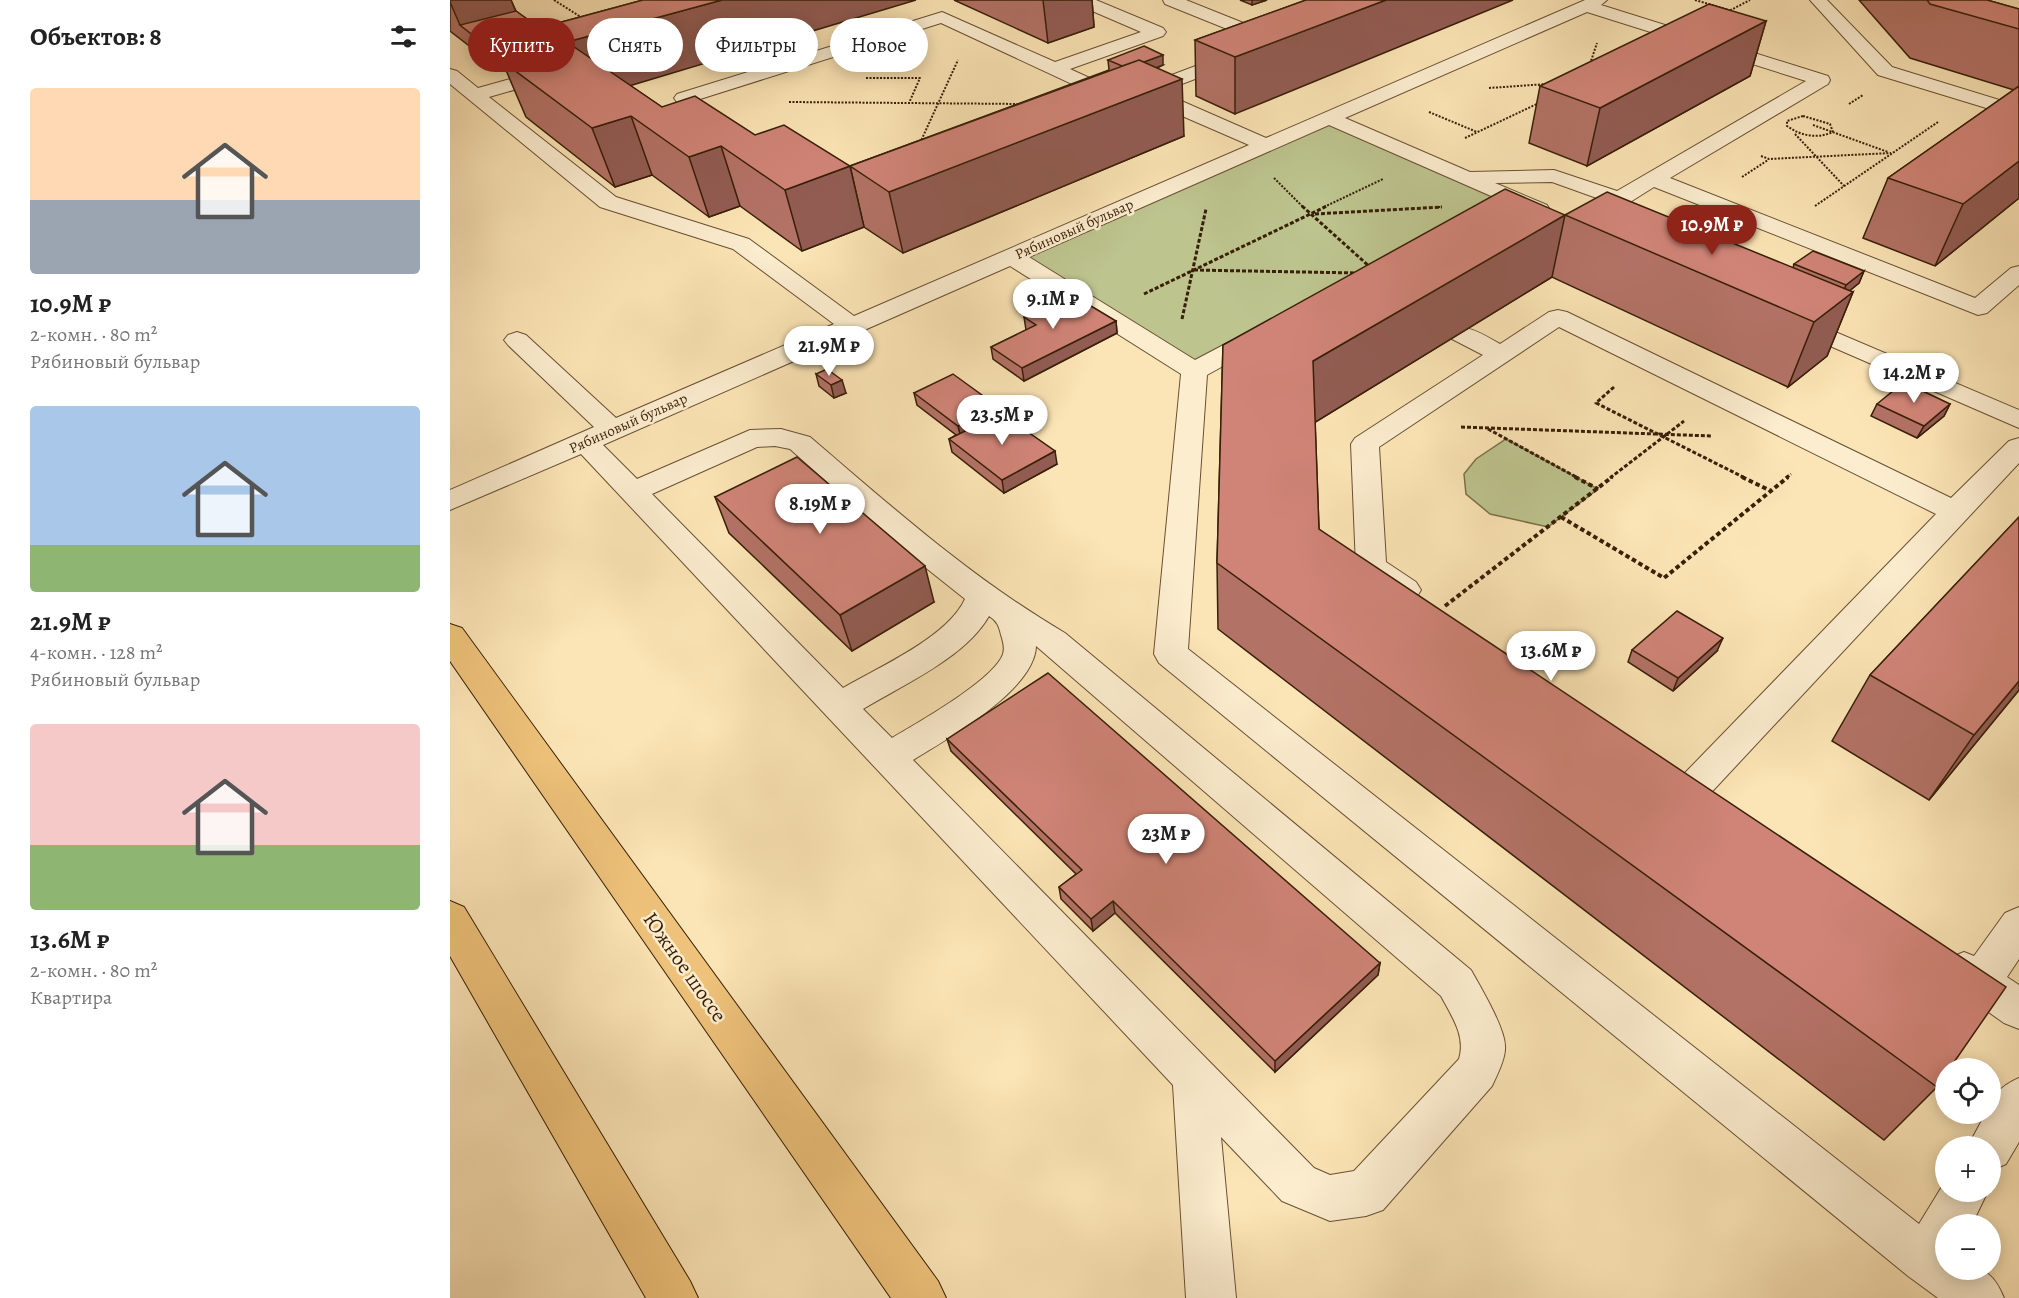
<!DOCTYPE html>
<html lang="ru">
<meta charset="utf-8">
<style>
body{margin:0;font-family:Alegreya,serif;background:#f6f6f6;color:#222;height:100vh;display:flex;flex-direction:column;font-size:22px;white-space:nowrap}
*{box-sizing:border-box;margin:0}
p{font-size:20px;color:#767676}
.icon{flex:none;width:33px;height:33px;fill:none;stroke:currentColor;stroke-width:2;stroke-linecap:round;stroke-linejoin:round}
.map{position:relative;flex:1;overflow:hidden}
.details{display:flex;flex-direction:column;background:#fff;width:450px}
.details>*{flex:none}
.top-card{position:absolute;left:18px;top:18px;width:570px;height:54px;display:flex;gap:12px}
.fabs{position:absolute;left:1485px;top:1058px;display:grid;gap:12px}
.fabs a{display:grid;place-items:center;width:66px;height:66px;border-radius:50%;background:#fff;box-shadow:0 3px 15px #0003;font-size:30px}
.price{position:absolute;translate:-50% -51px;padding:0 14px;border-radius:21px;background:#fff;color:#222;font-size:20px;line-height:39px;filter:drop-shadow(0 2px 3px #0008)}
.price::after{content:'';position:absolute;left:50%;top:36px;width:18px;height:14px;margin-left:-9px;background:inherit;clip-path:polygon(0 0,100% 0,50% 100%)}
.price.on{background:#8f2418;color:#fff}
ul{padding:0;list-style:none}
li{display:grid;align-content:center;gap:12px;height:318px;padding:0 30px}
li span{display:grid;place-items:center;height:186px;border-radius:6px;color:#555}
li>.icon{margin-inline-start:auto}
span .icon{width:108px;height:108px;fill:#fffc;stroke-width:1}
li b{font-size:26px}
h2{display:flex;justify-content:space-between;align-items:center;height:72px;padding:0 30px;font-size:26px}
.pill{padding:0 21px;border-radius:27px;background:#fff;box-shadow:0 3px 15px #0003;font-size:21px;line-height:54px}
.pill.on{background:#8f2418;color:#fff}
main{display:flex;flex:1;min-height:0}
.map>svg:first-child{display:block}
.green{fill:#bdc48e;stroke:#7a724a;stroke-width:1.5}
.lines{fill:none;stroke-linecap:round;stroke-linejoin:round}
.minor-casing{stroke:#695032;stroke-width:2}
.major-casing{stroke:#381f07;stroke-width:2}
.path-far2{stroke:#381f07;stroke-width:2;stroke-dasharray:2 1.5;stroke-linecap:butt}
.path-far1{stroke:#381f07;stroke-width:3;stroke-dasharray:4 2;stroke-linecap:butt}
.path{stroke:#381f07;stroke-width:4;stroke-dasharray:4.5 3;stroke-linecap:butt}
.minor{fill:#fcedcf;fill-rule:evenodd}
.major{fill:#eec27a;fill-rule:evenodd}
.wall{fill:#b37266;stroke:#381f07;stroke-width:1.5}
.shaded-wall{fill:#925c53;stroke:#381f07;stroke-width:1.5}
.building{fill:#d08477;stroke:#381f07;stroke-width:1.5}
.labels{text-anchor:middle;stroke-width:5;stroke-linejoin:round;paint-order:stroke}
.far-street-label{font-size:15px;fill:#381f07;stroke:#fcedcf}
.near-street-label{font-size:21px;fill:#381f07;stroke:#fcedcf}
</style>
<main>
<section class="details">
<h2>Объектов: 8<svg class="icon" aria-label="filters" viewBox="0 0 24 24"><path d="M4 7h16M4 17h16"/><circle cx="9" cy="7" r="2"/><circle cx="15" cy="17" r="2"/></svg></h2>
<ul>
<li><span style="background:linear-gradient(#ffd9b3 60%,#9aa5b1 0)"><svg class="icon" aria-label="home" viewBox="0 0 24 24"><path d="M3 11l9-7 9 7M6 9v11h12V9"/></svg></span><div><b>10.9M ₽</b><p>2-комн. · 80 m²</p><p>Рябиновый бульвар</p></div></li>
<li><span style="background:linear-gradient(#a9c7e8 75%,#8fb573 0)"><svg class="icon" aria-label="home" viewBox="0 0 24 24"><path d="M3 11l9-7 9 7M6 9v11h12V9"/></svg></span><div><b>21.9M ₽</b><p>4-комн. · 128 m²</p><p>Рябиновый бульвар</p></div></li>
<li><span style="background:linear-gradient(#f6c9c9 65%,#8fb573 0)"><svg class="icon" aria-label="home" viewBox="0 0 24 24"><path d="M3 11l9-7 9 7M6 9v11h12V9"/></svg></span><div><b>13.6M ₽</b><p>2-комн. · 80 m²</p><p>Квартира</p></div></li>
</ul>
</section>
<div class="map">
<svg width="1569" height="1298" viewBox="0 0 1569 1298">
<rect width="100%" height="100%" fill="#fbe4b5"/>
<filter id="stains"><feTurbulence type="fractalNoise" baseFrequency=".00333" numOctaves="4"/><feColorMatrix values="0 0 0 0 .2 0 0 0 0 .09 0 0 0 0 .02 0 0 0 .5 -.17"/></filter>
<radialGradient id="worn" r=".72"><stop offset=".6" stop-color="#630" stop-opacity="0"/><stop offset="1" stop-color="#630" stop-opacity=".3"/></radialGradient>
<path class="green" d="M879 118 1070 202 744 371 561 256Z
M1056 439 1148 489 1098 527 1040 514 1016 494 1014 474 1026 459Z"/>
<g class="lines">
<g class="minor-casing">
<path id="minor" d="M624 0H646L713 28 716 32 713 36 620 69 679 96 682 100 679 104H665L491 23 247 100 277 129 274 133C253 138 235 114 224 98L227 94 492 12 605 62 691 32 626 4Z
M713 0H736L831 38 834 42 831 46H819L715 4Z
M1135 0H1157L1151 5 1378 76 1380 80 1378 84 1220 178 1525 298 1561 268 1569 266V285L1537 313 1528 315 1204 187 1177 204 1169 206 1102 182 1045 183 1097 205 1100 210 1097 215 1089 217 879 125 579 257 745 360 802 330 811 327 820 330 824 335 820 340 757 375 738 649 1469 1224 1496 1180V1191H1538L1522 1224H1496V1269C1528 1269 1540 1264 1554 1298H1488L1458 1276 709 663 704 654 731 374 560 266 153 445 187 479 300 430 331 429 360 437C442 507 521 578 615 633L1021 970C1030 986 1055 1028 1055 1046 1056 1058 1047 1075 1042 1086L933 1210 916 1216 880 1221 832 1201 771 1137 786 1298H736L723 1085 131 454 0 510V490L144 427 58 345 54 340 58 335 67 332 76 335 166 418 384 324 283 249 150 207 0 84V69L7 71 28 88 106 66 113 68 115 72 113 76 39 97 166 197 299 239 404 316 799 145 693 99 682 98 679 94 682 90 780 53H792L795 57 792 61 711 92 816 138ZM1137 12 1356 81 1167 191 1104 170 1020 172 895 118ZM325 446 340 449 461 556 515 599C498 637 429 667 393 688L202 494 307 447ZM539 616C547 621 549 626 551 635 553 641 555 648 553 654 544 680 467 723 442 738L413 709C453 685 516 657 539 616ZM586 646 991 996C1002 1017 1016 1036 1009 1059L904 1171 880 1175 864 1168 463 760C497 739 585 690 586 646Z
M1360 0H1377L1442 67 1569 106V118L1428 75Z
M1108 310 1117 312 1501 498 1559 441 1569 438V463L1257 797 1244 802 1231 797 1226 787 1231 777 1486 514 1109 327 929 447 936 562 966 582 971 590 966 598C945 604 916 585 906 567L901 444 905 438 1033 355 1002 339 998 334 1002 329C1019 324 1035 336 1050 344L1099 312Z
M1343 314 1569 410V428L1334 326 1331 321 1334 316Z
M1569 907V959L1557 977 1569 985V1029L1554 1023 1499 984 1493 971 1499 958 1514 952 1524 956 1555 913Z
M1569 1078V1142L1556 1164 1540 1171V1146H1518L1536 1113H1540C1540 1095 1553 1085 1569 1078Z"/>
</g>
<g class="major-casing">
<path id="major" d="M0 624 12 628 488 1281 496 1298H441L0 661Z
M0 901 14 907 240 1281 248 1298H196L0 956Z"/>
</g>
<path class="path-far2" d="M104 0 134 19
M1245 0 1279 10
M1277 12 1300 0
M1140 64 1147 43
M416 78H470L459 103
M1039 88 1097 84
M339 102 572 104
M1399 104 1413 95
M979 112 1027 132
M1353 116 1380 124 1383 132C1367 139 1351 136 1337 126V121Z
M1363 125 1438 152
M1345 134 1394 186
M1015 138 1089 103
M470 143 508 60
M1311 156 1319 159 1441 153
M1292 177 1318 160
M824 178 853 207
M1365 206 1488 122
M874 207 933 179
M988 207H992"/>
<path class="path-far1" d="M852 206 920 267
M865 214 992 207
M744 270 907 273
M694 294 877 206
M732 319 756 209
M1164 387 1146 403 1295 478
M1011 427 1262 436
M1038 429 1128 478
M1160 478 1234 421
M1336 478 1341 474"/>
<path class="path" d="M1125 477 1148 489
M1292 477 1321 491
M1111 517 1214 578 1338 477
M995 606 1162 477"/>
<use href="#minor" class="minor"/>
<use href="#major" class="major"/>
</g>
<path class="wall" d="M0 0H61L66 11 95 32 93 27 193 0 181 86 212 107 414 227 352 251 290 206 259 217 202 175 165 187 76 117 55 68 49 69 0 31Z
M504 0H642L644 27 598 43Z
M790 0H817L802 5Z
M856 0 785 114 746 96 745 40Z
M1409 0H1537L1569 9V198L1485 266 1413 238 1438 178 1564 90 1460 58Z
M1316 21 1300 76 1137 166 1079 143 1090 86Z
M658 60 713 65 707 68 734 136 453 253 414 227 400 166 659 70Z
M1115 215 1343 268 1344 264 1414 271 1409 283 1399 291 1403 292 1377 356 1338 387 1102 277 865 422 869 529 1487 1087 1434 1140 768 629 767 563 773 345Z
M574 317 666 321 667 333 574 381 543 359 541 347 576 330Z
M366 374 396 393 384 398 369 386Z
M464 393 548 414 607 464 554 493 502 452 499 439 506 435 467 405Z
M1427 404H1500L1494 416 1467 438 1421 416Z
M265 497 484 602 402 651 279 533Z
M1569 517V690L1479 800 1382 741 1420 675Z
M1182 650 1267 651 1223 691 1178 662Z
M497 739 930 963 928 975 825 1072 665 913 643 931 611 899 609 887 626 874 501 751Z"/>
<path class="shaded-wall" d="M0 0H61L74 31 10 25 0 2Z
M272 0H466L139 98 117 42Z
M593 0H642L644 27 598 43Z
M802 0H817L802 5Z
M936 0H1063L785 114V57Z
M1316 21 1300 76 1137 166 1150 108Z
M95 34 103 54 52 61 55 68 49 69 40 49Z
M713 55V65L678 79 677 68Z
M732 79 734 136 453 253 439 192Z
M181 116 202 175 165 187 142 128Z
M271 146 290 206 259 217 239 157Z
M1569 161V198L1485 266 1513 204Z
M400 166 414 227 352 251 335 190Z
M1115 215 1102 277 859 426 863 361Z
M1414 271 1409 283 1391 298 1396 285Z
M1403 292 1377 356 1338 387 1364 322Z
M666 321 667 333 574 381 572 368Z
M392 380 396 393 384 398 381 385Z
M1500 404 1494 416 1467 438 1474 426Z
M547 406 549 419 511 438 508 426Z
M605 451 607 464 554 493 552 480Z
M475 566 484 602 402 651 390 615Z
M1273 638 1267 651 1223 691 1228 678Z
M1569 681V690L1479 800 1524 735Z
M663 901 665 913 643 931 641 919Z
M930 963 928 975 825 1072V1061Z"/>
<path class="building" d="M193 0H272L117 42 212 107 245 96 305 135 334 125 400 166 335 190 271 146 239 157 181 116 142 128 52 61 117 42 93 27Z
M856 0H936L785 57 745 40Z
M1477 0H1537L1569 9V29L1480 4Z
M1259 4 1316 21 1150 108 1090 86Z
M66 11 95 32V34L40 49 10 25Z
M99 44 103 46 59 59V55Z
M694 46 713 55 694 62 689 60 672 66 658 60Z
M689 60 732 79 439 192 400 166Z
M1569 86V161L1513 204 1438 178Z
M1055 189 1115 215 863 361 869 529 1556 987 1500 1068H1496V1075L1487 1087 767 563 773 345Z
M1157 192 1403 292 1364 322 1115 215Z
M1363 251 1414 271 1396 285 1344 264Z
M621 294 666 321 572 368 541 347 586 325 574 317Z
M377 369 392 380 381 385 366 374Z
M503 374 547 406 508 426 464 393Z
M1454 382 1500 404 1474 426 1427 404Z
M551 413 605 451 552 480 499 439Z
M347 457 475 566 390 615 265 497Z
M1569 517V681L1524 735 1420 675Z
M1227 611 1273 638 1228 678 1182 650Z
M598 673 930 963 825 1061 663 901 641 919 609 887 632 870 497 739Z"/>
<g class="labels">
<g class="far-street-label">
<text transform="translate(624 229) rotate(-24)" y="5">Рябиновый бульвар</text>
<text transform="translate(178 423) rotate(-24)" y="5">Рябиновый бульвар</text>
</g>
<g class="near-street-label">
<text transform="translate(235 967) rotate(55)" y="7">Южное шоссе</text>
</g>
</g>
<rect width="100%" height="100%" filter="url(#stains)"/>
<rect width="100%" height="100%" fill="url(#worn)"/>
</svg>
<div class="fabs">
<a><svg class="icon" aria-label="locate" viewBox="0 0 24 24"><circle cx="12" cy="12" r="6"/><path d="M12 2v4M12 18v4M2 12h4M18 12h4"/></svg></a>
<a>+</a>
<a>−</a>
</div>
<b class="price on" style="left:1262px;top:256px">10.9M ₽</b>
<b class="price" style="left:603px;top:330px">9.1M ₽</b>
<b class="price" style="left:379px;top:377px">21.9M ₽</b>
<b class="price" style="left:1464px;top:404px">14.2M ₽</b>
<b class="price" style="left:552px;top:446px">23.5M ₽</b>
<b class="price" style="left:370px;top:535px">8.19M ₽</b>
<b class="price" style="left:1101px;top:682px">13.6M ₽</b>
<b class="price" style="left:716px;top:865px">23M ₽</b>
<div class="top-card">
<a class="pill on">Купить</a>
<a class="pill">Снять</a>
<a class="pill">Фильтры</a>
<a class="pill">Новое</a>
</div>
</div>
</main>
